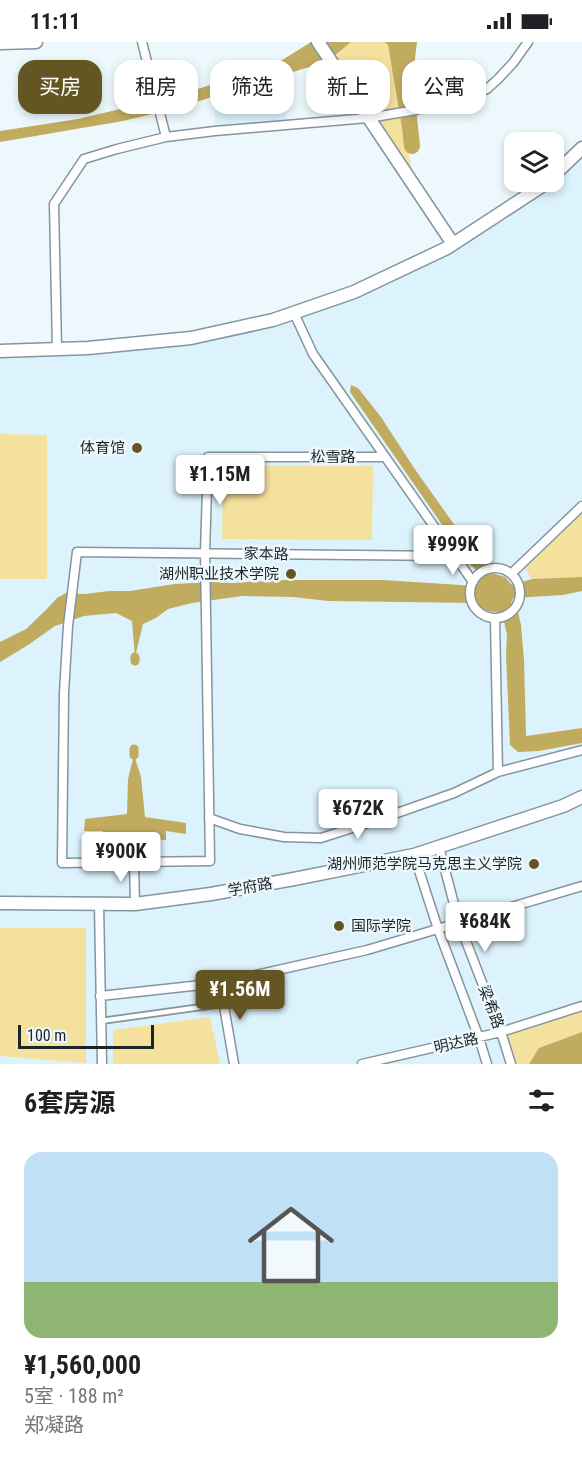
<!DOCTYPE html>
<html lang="zh">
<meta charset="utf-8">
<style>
body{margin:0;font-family:"Roboto Condensed","Noto Sans SC",sans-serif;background:#f2f2f2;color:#202124;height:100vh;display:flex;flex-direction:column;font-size:22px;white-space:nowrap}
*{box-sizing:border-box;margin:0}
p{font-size:20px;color:#757577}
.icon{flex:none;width:33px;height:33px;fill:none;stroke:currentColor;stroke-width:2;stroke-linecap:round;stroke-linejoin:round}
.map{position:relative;height:1022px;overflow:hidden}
.panel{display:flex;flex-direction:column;background:#fff;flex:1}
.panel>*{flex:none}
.banner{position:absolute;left:18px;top:18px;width:546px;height:54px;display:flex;gap:12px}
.tools{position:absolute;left:504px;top:90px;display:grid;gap:12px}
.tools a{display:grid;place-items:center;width:60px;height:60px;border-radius:12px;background:#fff;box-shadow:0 3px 9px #0003;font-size:30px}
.scale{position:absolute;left:18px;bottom:15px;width:136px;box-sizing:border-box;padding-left:6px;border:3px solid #1d2427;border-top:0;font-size:16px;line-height:21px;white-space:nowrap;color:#1d2427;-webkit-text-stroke:4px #edf8fd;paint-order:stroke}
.price{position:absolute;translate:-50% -51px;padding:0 14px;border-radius:6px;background:#fff;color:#222;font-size:20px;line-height:39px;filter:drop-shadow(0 2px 3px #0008)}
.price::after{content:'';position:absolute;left:50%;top:36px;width:18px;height:14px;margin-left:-9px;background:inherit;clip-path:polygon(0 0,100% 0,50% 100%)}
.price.on{background:#645623;color:#fff}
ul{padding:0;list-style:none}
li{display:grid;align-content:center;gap:12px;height:318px;padding:0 24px}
li span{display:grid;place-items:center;height:186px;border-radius:18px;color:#555}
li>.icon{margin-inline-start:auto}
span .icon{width:108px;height:108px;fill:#fffc;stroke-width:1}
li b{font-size:26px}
h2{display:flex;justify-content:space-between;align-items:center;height:72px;padding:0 24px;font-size:26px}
.tag{padding:0 21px;border-radius:18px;background:#fff;box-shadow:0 3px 9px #0003;font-size:21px;line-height:54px}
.tag.on{background:#645623;color:#fff}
.status{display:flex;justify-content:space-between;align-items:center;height:42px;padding:0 30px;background:#fff;direction:ltr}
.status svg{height:16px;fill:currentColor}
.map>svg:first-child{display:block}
.built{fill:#dcf2fc}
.green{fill:#f5e19e}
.water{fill:#c1ab5e}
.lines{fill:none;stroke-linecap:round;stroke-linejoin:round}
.canal{stroke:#c1ab5e;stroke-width:9}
.river{stroke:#c1ab5e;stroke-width:16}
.lane-casing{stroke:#84959d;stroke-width:8}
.street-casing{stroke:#84959d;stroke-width:11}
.secondary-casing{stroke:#84959d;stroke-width:15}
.lane{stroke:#fff;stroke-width:4.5}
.street{stroke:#fff;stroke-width:8}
.secondary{stroke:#fff;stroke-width:12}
.poi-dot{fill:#645623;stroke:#edf8fd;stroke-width:2}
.labels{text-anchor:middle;stroke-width:5;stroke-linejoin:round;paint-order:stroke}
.poi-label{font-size:15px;fill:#1d2427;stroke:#edf8fd;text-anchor:end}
.street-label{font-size:15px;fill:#1d2427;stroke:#edf8fd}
</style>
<div class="status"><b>11:11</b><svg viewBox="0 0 49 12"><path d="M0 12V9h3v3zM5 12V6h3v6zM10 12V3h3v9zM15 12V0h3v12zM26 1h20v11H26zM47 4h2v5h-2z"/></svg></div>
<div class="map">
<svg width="582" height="1022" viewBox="0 0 582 1022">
<rect width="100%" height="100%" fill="#edf8fd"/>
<path class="built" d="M282 38 287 83 215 89 214 58Z
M582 106V1022H0V861L99 862 201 852 0 858V309L88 306 273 278 453 202 547 140H554V133Z"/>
<path class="green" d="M351 0H384L388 3 402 86 413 132 331 19Z
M0 392 47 393V537H0Z
M223 424H373L372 498 222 497Z
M582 464V535L532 537 522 522Z
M0 886H86V1021L0 1014Z
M582 964V990L539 1006 529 1022H511L501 990Z
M210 975 220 1022H113V988Z"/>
<path class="water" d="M311 0H351L337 12 319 22 170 68 123 79 0 100V89L78 77 167 56 271 25Z
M384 0H417L413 33 417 84 412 97 402 86 388 3Z
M351 343 358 346 381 375 414 426 480 519 495 532 505 535 512 543 532 537 582 535V549L563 553 513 556 511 561 518 570 521 583 524 618 526 694 582 686V701L539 709 518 710 510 703 506 613 507 593 502 570C490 570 485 570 476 561L328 559 293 555 242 554 192 561 168 567 156 576 143 582 135 615 132 579 116 571 84 574 55 584 28 603 0 620V600L26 587 46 568 57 556 66 551 85 552 109 549H130L175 542 211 540 232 541 284 538H383L476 544 480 538 477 529 467 519 443 484 350 350Z
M134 713 141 735 145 775 186 781V792L166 789V798L145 797 144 808 124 807V797H102L103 789H84L85 777 127 772 128 737Z
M582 990V1022H529L539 1006Z"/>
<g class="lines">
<path class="canal" d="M135 615V619
M134 707V713"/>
<path class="river" d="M409 75 412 104"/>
<g class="lane-casing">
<path id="lane" d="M101 979 223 962"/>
</g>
<g class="street-casing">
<path id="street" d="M142 0 166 95
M294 271 313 312 473 540
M57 307 54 162 84 117 117 107 166 95 215 89 368 76 416 68 472 54 487 47 498 37 513 21 528 0
M385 415H208L205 511 210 819 62 821 64 651 68 584 77 510 454 514
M470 551a25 25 0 1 1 50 0a25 25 0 1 1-50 0Z
M511 532 582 464
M495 576 498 730
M209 776 240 787 284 795 321 796 380 777 454 751 498 730 582 708
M439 805 459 881 501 990 511 1022
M414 813 438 887 479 996 487 1022
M134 820 135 862
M99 862 102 1022
M220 941 234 1022
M100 954 220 941 367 908 582 844
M362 1022 501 990 582 964"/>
</g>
<g class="secondary-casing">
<path id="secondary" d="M318 0 453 202
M0 1 36 0
M554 133 582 106
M0 309 88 306 191 296 273 278 354 250 447 206 542 144 547 140
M0 861 135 862 211 852 294 837 414 813 563 764 582 755"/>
</g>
<use href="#lane" class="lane"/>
<use href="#street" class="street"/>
<use href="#secondary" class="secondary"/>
</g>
<g class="poi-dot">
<circle cx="137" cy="406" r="6"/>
<circle cx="291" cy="532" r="6"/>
<circle cx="534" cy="822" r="6"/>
<circle cx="339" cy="884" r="6"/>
</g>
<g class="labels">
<g class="poi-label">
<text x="125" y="411">体育馆</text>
<text x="279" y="537">湖州职业技术学院</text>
<text x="522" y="827">湖州师范学院马克思主义学院</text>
<text x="351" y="889" text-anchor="start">国际学院</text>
</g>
<g class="street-label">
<text x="333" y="420">松雪路</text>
<text transform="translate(266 512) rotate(1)" y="5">家本路</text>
<text transform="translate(250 845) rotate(-10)" y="5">学府路</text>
<text transform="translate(491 965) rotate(69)" y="5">梁希路</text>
<text transform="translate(456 1001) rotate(-13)" y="5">明达路</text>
</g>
</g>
</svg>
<div class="tools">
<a><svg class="icon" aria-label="layers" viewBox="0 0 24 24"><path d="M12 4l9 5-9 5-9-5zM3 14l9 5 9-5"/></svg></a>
</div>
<div class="scale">100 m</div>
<b class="price" style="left:220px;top:464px">¥1.15M</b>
<b class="price" style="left:453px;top:534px">¥999K</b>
<b class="price" style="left:358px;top:798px">¥672K</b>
<b class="price" style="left:121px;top:841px">¥900K</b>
<b class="price" style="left:485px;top:911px">¥684K</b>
<b class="price on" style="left:240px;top:979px">¥1.56M</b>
<div class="banner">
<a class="tag on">买房</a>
<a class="tag">租房</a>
<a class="tag">筛选</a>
<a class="tag">新上</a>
<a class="tag">公寓</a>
</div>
</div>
<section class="panel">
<h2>6套房源<svg class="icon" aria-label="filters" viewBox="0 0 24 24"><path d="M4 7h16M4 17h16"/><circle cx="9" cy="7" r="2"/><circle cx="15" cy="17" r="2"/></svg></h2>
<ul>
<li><span style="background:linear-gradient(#bfe0f5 70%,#8fb573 0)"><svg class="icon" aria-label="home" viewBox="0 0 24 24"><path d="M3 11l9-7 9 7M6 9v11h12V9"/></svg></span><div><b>¥1,560,000</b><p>5室 · 188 m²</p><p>郑凝路</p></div></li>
</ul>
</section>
